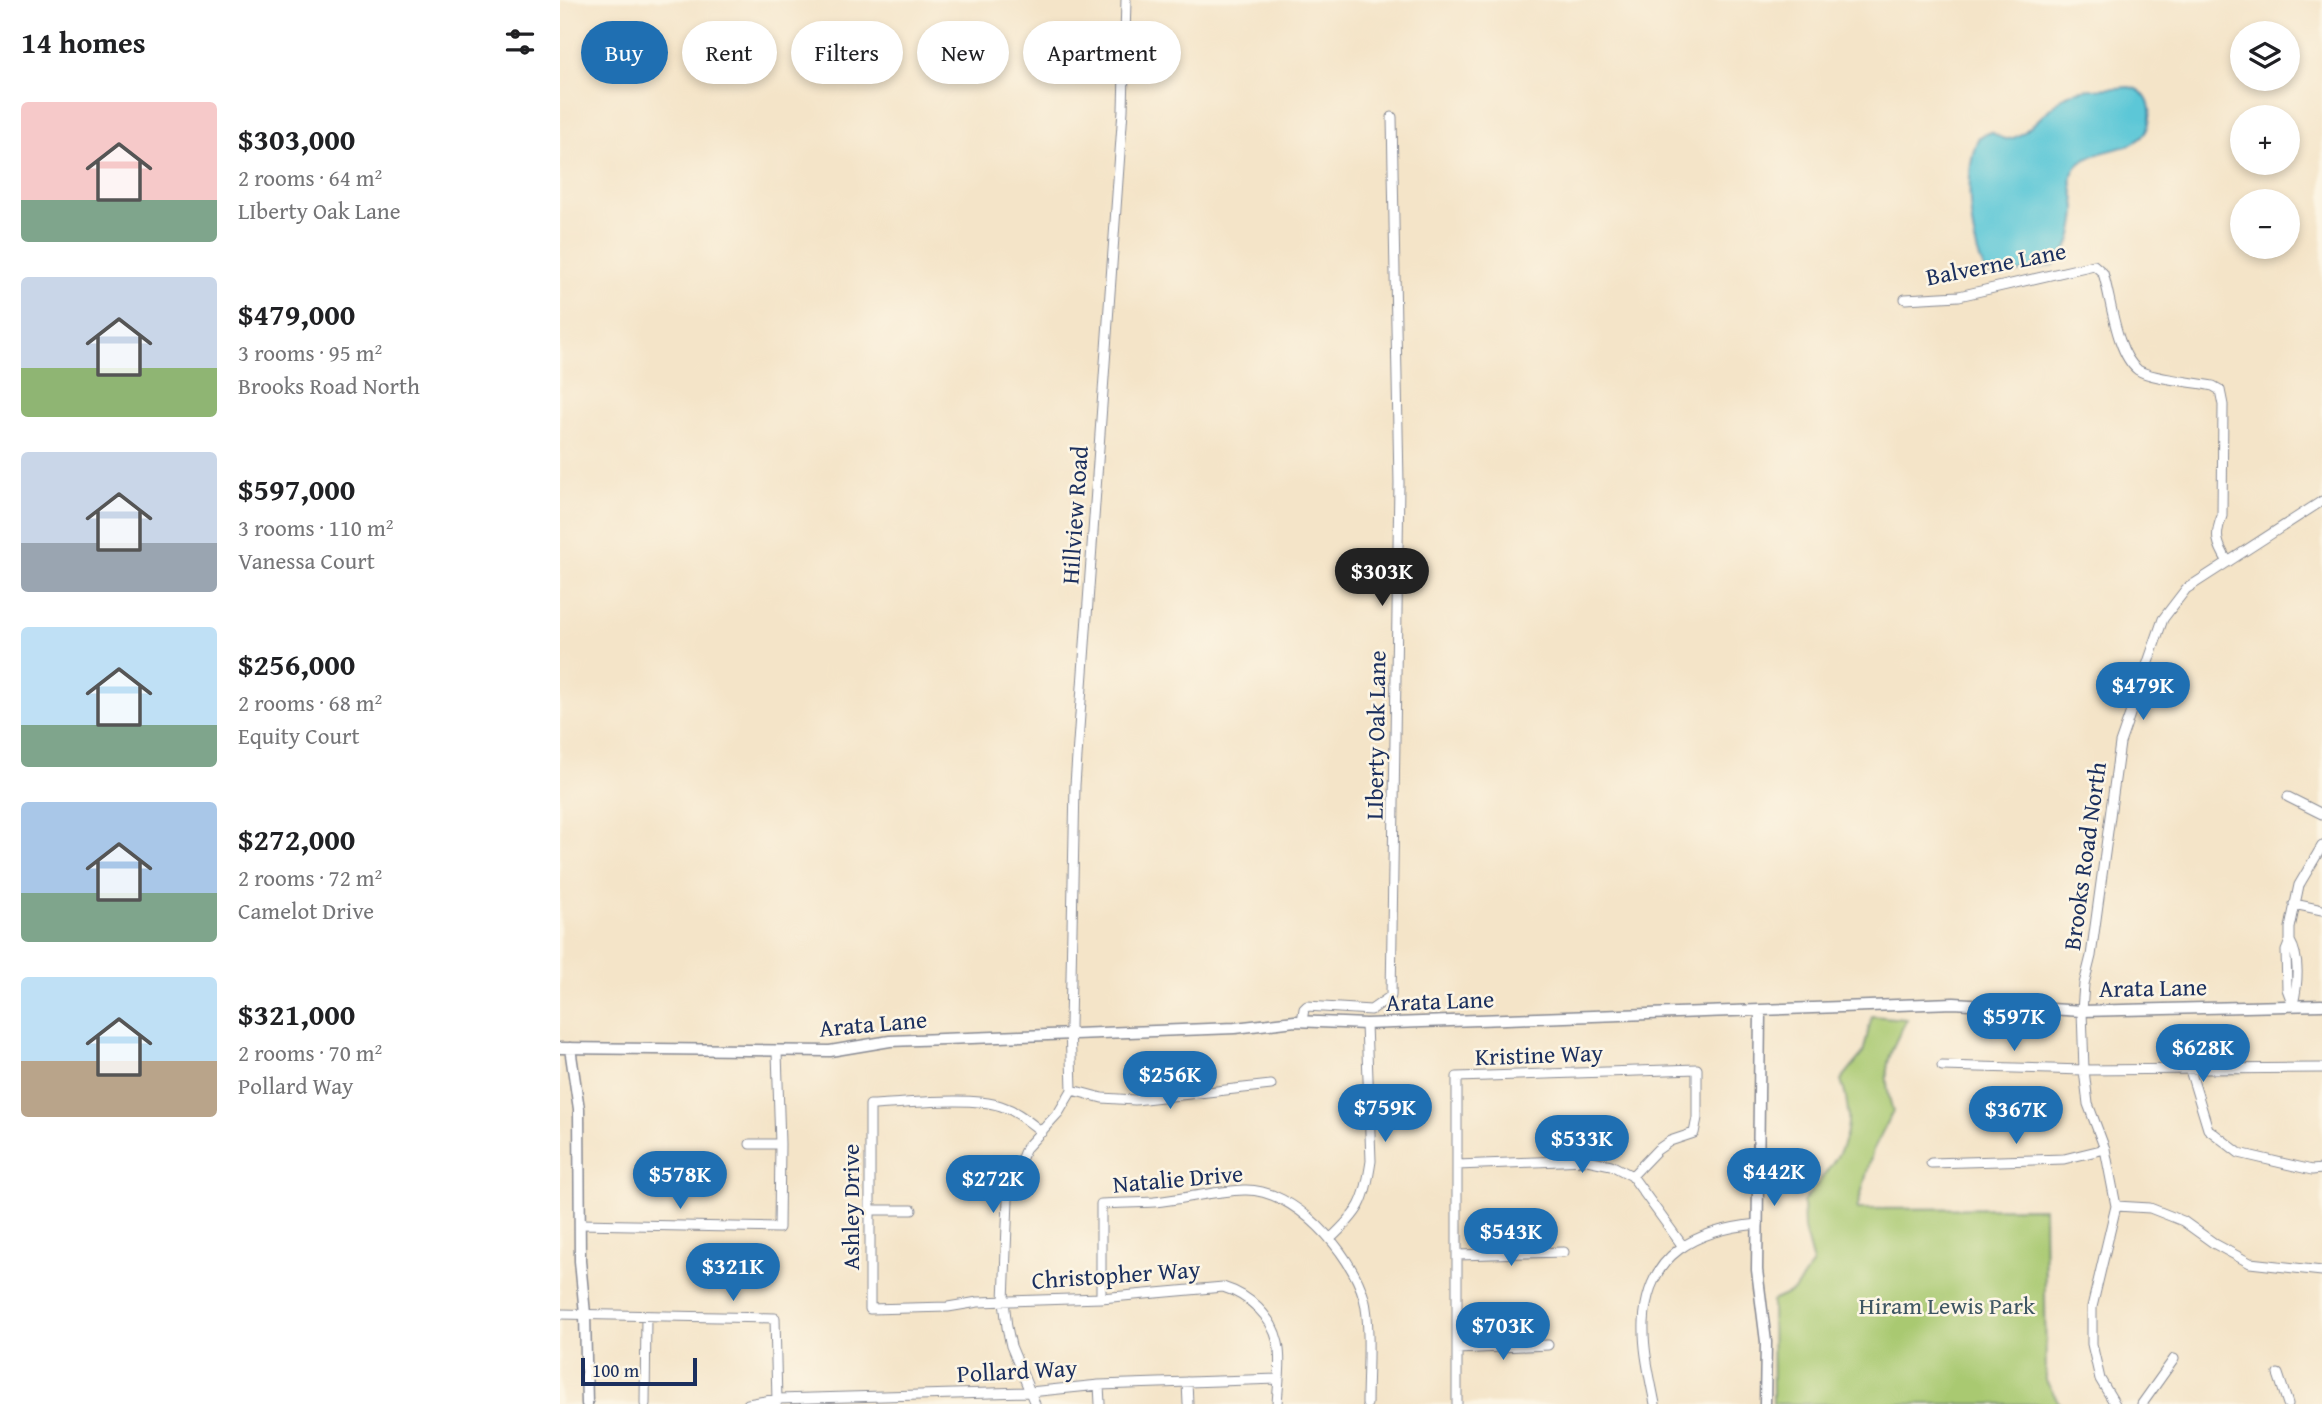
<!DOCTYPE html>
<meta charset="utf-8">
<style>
body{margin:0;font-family:"Gentium Book Plus",serif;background:#f2f2f2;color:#202124;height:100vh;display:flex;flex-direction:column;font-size:26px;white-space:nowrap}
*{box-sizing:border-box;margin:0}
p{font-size:23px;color:#757577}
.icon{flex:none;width:38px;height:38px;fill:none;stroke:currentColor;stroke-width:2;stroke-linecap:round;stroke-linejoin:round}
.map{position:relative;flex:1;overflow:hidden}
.details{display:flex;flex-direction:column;background:#fff;width:560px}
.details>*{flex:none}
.hud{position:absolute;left:21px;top:21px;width:665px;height:63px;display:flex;gap:14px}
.tools{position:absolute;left:1670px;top:21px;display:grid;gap:14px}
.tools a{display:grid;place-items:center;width:70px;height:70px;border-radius:50%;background:#fff;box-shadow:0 4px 10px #0003;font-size:35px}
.scale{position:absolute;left:21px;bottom:18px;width:116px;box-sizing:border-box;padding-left:7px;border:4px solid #1b2f5e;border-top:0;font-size:19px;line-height:24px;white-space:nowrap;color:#1b2f5e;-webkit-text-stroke:5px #fcf5e5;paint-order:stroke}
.price{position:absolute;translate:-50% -60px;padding:0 16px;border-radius:24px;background:#1f6fb2;color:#fff;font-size:23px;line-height:46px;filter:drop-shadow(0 2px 4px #0008)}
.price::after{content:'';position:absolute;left:50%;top:42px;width:21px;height:16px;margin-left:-10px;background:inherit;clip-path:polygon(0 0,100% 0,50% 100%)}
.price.current{background:#222;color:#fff}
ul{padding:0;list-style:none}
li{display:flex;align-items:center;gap:21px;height:175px;padding:0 21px}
li span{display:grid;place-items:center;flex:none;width:196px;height:140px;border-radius:7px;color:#555}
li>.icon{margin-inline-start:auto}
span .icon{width:84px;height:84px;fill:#fffc;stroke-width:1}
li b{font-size:30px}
h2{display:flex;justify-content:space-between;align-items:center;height:84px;padding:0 21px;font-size:30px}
.pill{padding:0 24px;border-radius:32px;background:#fff;box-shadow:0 4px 10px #0003;font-size:24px;line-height:63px}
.pill.current{background:#1f6fb2;color:#fff}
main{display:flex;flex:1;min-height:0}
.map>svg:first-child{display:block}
.green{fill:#a9c971;stroke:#627c68;stroke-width:2}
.water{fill:#5cc7d7;stroke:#3c7b9a;stroke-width:2}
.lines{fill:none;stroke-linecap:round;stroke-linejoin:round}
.minor-casing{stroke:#888a93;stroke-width:11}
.tertiary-casing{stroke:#888a93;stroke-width:13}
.minor{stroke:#fff;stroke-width:9}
.tertiary{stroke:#fff;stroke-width:10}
.labels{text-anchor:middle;stroke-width:5;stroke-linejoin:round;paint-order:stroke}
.street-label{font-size:24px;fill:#1b2f5e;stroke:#fcf5e5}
.park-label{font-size:24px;fill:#3e5663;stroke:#fcf5e5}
</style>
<main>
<section class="details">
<h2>14 homes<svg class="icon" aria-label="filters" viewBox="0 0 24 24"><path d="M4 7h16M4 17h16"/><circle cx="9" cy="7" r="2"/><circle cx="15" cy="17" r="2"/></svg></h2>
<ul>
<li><span style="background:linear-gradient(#f6c9c9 70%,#7fa58c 0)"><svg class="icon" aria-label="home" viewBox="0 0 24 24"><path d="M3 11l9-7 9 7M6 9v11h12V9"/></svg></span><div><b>$303,000</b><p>2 rooms · 64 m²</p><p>LIberty Oak Lane</p></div></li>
<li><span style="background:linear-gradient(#c9d6e8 65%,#8fb573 0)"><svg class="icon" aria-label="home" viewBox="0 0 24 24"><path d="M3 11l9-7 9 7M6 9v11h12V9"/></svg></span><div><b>$479,000</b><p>3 rooms · 95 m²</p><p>Brooks Road North</p></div></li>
<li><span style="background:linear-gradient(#c9d6e8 65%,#9aa5b1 0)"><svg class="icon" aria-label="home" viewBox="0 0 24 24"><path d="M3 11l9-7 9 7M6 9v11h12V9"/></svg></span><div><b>$597,000</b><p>3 rooms · 110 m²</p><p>Vanessa Court</p></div></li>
<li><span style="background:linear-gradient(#bfe0f5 70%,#7fa58c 0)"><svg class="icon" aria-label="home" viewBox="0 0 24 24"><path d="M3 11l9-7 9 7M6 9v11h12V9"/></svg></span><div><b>$256,000</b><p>2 rooms · 68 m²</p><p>Equity Court</p></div></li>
<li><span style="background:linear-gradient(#a9c7e8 65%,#7fa58c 0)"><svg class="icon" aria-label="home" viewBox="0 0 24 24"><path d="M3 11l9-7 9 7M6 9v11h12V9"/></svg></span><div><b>$272,000</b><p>2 rooms · 72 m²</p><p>Camelot Drive</p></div></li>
<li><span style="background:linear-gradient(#bfe0f5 60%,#b9a48a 0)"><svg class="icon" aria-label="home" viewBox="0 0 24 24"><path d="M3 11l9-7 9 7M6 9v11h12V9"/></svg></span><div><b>$321,000</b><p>2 rooms · 70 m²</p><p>Pollard Way</p></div></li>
</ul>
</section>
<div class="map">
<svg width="1762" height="1404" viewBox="0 0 1762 1404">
<rect width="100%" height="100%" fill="#fcf5e5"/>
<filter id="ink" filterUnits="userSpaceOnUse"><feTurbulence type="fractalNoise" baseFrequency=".0143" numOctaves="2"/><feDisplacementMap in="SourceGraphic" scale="14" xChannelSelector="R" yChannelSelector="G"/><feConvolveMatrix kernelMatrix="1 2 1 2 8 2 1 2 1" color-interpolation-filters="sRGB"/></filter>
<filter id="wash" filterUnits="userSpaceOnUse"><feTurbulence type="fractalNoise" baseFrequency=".00686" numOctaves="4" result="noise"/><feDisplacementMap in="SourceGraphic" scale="28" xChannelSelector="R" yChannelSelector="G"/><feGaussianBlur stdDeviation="1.57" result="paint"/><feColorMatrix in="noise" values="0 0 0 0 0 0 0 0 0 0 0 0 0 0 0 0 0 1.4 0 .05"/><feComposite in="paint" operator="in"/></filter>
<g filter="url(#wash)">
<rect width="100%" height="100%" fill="#f4e4c8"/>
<path class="green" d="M1312 1016 1347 1019C1328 1055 1320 1071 1333 1111L1313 1150 1297 1209 1484 1208 1486 1381 1500 1404H1213L1212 1301 1234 1291 1253 1263 1244 1229 1243 1202C1277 1158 1301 1138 1281 1080L1303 1053Z"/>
<path class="water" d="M1569 87C1577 88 1582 91 1586 98 1590 104 1591 112 1590 119 1586 158 1530 143 1514 170 1507 183 1517 197 1516 212 1515 223 1513 238 1507 248 1502 254 1497 258 1494 265L1440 276 1426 273C1409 243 1403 167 1419 137L1431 132C1436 134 1440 139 1446 139 1466 141 1491 100 1513 92 1529 87 1552 89 1569 87Z"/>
</g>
<g filter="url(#ink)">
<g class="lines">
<g class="minor-casing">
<path id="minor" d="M1345 299 1399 296 1534 265 1543 273C1551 298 1556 354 1578 370 1591 379 1635 382 1653 386L1660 390 1663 405 1662 516C1654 536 1657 544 1668 562
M1728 797 1762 814
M1734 904 1762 910
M1730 941C1740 958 1738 984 1733 1004
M1733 1005 1727 989 1726 951 1730 941V928L1739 885 1762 846
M742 1021 744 1009 747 1006 811 1010 831 996 839 483 832 117
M1382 1066 1524 1070 1762 1068
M1630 1070 1648 1129 1679 1153 1752 1170 1762 1169
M512 1090 542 1098 575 1100 711 1085
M482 1132C469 1122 457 1111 441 1106 411 1096 344 1104 310 1105V1309L388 1307 418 1302 541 1298 663 1287C689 1295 712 1316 718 1343 722 1362 718 1385 717 1404
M190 1144H220
M1371 1163 1504 1159 1545 1149
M897 1165 1027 1160 1051 1165 1072 1176 1122 1245
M1556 1206 1590 1208 1623 1221 1655 1244 1690 1263 1762 1271
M311 1210H352
M20 1224 219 1228 220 1144 217 1052
M770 1239C800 1211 805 1202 811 1161L806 1024
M898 1255 1004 1252
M541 1298V1204C559 1203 577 1203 594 1202 624 1199 654 1191 684 1190 734 1188 791 1252 804 1298 811 1323 807 1376 807 1404
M0 1314 215 1318 217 1402
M897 1349 988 1345
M1718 1374 1728 1404
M627 1382 628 1404
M539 1385 540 1404
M85 1404 86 1317
M188 1404 217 1399 470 1392 539 1385 718 1379
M475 1404 451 1346 447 1327 444 1301 448 1200 452 1182 466 1148 499 1112 512 1090 510 1025 515 785 563 110 566 0
M897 1404V1077L1137 1069V1118L1134 1133 1110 1141 1097 1150 1072 1176
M1095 1404C1090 1378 1083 1350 1084 1323 1087 1253 1136 1230 1198 1224
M1555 1404 1540 1379 1532 1344V1307L1556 1206 1545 1149 1528 1104 1524 1070 1522 1011 1524 984 1531 956 1560 743 1603 619 1626 589 1762 501
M1582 1404 1614 1359"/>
</g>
<g class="tertiary-casing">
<path id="tertiary" d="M1200 1012 1197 1270 1206 1342 1205 1404
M0 1048 270 1051 330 1041 675 1028 735 1021 806 1024 1394 1003 1522 1011 1762 1005
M10 1048 19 1109 20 1261 25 1314 27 1404"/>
</g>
<use href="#minor" class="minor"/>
<use href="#tertiary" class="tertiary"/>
</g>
</g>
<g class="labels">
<g class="street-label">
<text transform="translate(1436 264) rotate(-11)" y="8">Balverne Lane</text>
<text transform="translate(515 515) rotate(-86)" y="8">Hillview Road</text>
<text transform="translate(816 735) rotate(-89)" y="8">LIberty Oak Lane</text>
<text transform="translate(1525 856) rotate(-82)" y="8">Brooks Road North</text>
<text transform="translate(1593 988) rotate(-1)" y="8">Arata Lane</text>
<text transform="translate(880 1001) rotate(-2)" y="8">Arata Lane</text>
<text transform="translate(313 1024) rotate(-5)" y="8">Arata Lane</text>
<text transform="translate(979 1055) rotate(-2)" y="8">Kristine Way</text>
<text transform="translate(618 1179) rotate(-5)" y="8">Natalie Drive</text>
<text transform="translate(291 1207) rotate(-90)" y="8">Ashley Drive</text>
<text transform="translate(556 1275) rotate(-4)" y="8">Christopher Way</text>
<text transform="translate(457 1371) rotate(-3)" y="8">Pollard Way</text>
</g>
<g class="park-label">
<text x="1387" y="1314">Hiram Lewis Park</text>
</g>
</g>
</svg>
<div class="tools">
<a><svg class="icon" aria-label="layers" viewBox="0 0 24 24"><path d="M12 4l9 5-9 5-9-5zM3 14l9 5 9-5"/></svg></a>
<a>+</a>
<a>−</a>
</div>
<div class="scale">100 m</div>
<b class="price current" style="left:822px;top:608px">$303K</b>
<b class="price" style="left:1583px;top:722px">$479K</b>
<b class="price" style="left:1454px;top:1053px">$597K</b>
<b class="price" style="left:1643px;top:1084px">$628K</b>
<b class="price" style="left:610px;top:1111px">$256K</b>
<b class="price" style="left:825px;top:1144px">$759K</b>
<b class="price" style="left:1456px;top:1146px">$367K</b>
<b class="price" style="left:1022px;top:1175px">$533K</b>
<b class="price" style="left:1214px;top:1208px">$442K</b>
<b class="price" style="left:120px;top:1211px">$578K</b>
<b class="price" style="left:433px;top:1215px">$272K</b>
<b class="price" style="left:951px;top:1268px">$543K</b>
<b class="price" style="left:173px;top:1303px">$321K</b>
<b class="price" style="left:943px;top:1362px">$703K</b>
<div class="hud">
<a class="pill current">Buy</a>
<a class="pill">Rent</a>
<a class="pill">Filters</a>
<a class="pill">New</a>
<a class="pill">Apartment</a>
</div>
</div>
</main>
